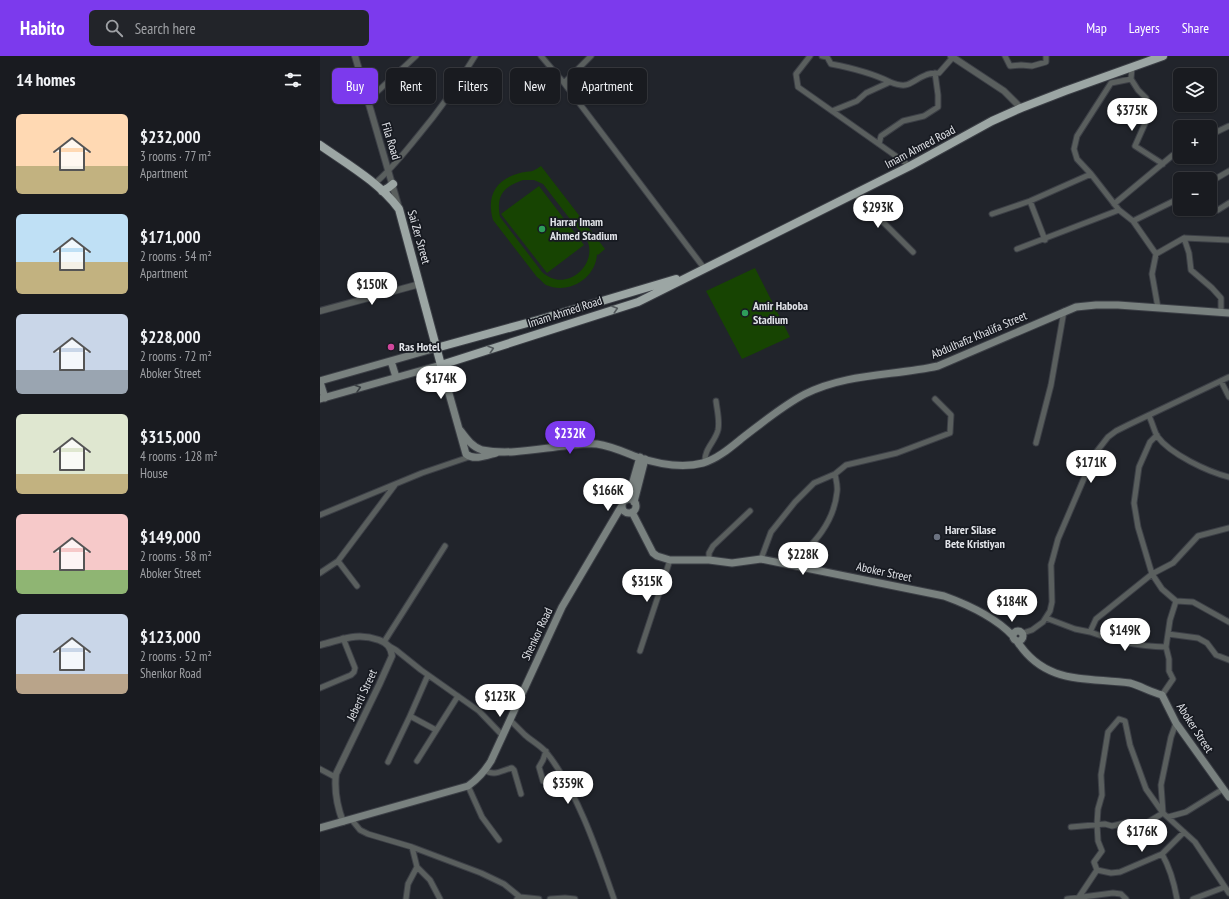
<!DOCTYPE html>
<meta charset="utf-8">
<style>
body{margin:0;font-family:"PT Sans Narrow",sans-serif;background:#222429;color:#f1f3f6;height:100vh;display:flex;flex-direction:column;font-size:15px;white-space:nowrap}
*{box-sizing:border-box;margin:0}
p{font-size:13px;color:#9fa1a5}
.icon{flex:none;width:22px;height:22px;fill:none;stroke:currentColor;stroke-width:2;stroke-linecap:round;stroke-linejoin:round}
.map{position:relative;flex:1;overflow:hidden}
.sheet{display:flex;flex-direction:column;background:#191b20;width:320px}
.sheet>*{flex:none}
.guide{position:absolute;left:12px;top:12px;width:380px;height:36px;display:flex;gap:8px}
.tools{position:absolute;left:853px;top:12px;display:grid;gap:8px}
.tools a{display:grid;place-items:center;width:44px;height:44px;border-radius:6px;background:#191b20;box-shadow:0 1px 3px #0004,0 0 0 1px #37393e;font-size:20px}
.price{position:absolute;translate:-50% -34px;padding:0 9px;border-radius:14px;background:#fff;color:#222;font-size:13px;line-height:26px;filter:drop-shadow(0 1px 2px #0008)}
.price::after{content:'';position:absolute;left:50%;top:24px;width:12px;height:9px;margin-left:-6px;background:inherit;clip-path:polygon(0 0,100% 0,50% 100%)}
.price.on{background:#7c3aed;color:#fff}
ul{padding:0;list-style:none}
li{display:flex;align-items:center;gap:12px;height:100px;padding:0 16px}
li span{display:grid;place-items:center;flex:none;width:112px;height:80px;border-radius:6px;color:#555}
li>.icon{margin-inline-start:auto}
span .icon{width:48px;height:48px;fill:#fffc;stroke-width:1}
li b{font-size:17px}
h2{display:flex;justify-content:space-between;align-items:center;height:48px;padding:0 16px;font-size:17px}
.pill{padding:0 14px;border-radius:6px;background:#191b20;box-shadow:0 1px 3px #0004,0 0 0 1px #37393e;font-size:14px;line-height:36px}
.pill.on{background:#7c3aed;color:#fff}
header{display:flex;align-items:center;gap:24px;box-sizing:border-box;height:56px;padding:0 20px;background:#7c3aed;color:#fff}
header strong{font-size:19px}
nav{display:flex;gap:22px;margin-inline-start:auto;font-size:14px}
.search{width:280px;height:36px;background:#222429;display:flex;align-items:center;gap:10px;box-sizing:border-box;padding:0 14px;border-radius:6px;color:#9fa1a5;font-size:15px}
main{display:flex;flex:1;min-height:0}
.map>svg:first-child{display:block}
.green{fill:#174402;fill-rule:evenodd}
.lines{fill:none;stroke-linecap:round;stroke-linejoin:round}
.minor-casing{stroke:#3c3f46;stroke-width:7}
.tertiary-casing{stroke:#3c3f46;stroke-width:8}
.secondary-casing{stroke:#3c3f46;stroke-width:9}
.trunk-casing{stroke:#3c3f46;stroke-width:10}
.minor{stroke:#5a5f5e;stroke-width:5}
.tertiary{stroke:#5a5f5e;stroke-width:6}
.secondary{stroke:#79817f;stroke-width:7}
.trunk{stroke:#9ca6a4;stroke-width:8}
.oneway{stroke:#53595c}
.oneway2{stroke:#393e42}
.leisure-dot{fill:#2e9e5b;stroke:#171a21;stroke-width:1.5}
.hotel-dot{fill:#d1479c;stroke:#171a21;stroke-width:1.5}
.worship-dot{fill:#6b7280;stroke:#171a21;stroke-width:1.5}
.labels{text-anchor:middle;stroke-width:3.5;stroke-linejoin:round;paint-order:stroke}
.street-label{font-size:12px;fill:#e2e4e9;stroke:#171a21}
.poi-label{font-size:12px;font-weight:bold;fill:#e2e4e9;stroke:#171a21;text-anchor:start}
</style>
<header>
<strong>Habito</strong>
<div class="search"><svg class="icon" aria-label="search" viewBox="0 0 24 24"><circle cx="10" cy="10" r="6"/><path d="M15 15l6 6"/></svg>Search here</div>
<nav><a>Map</a><a>Layers</a><a>Share</a></nav>
</header>
<main>
<section class="sheet">
<h2>14 homes<svg class="icon" aria-label="filters" viewBox="0 0 24 24"><path d="M4 7h16M4 17h16"/><circle cx="9" cy="7" r="2"/><circle cx="15" cy="17" r="2"/></svg></h2>
<ul>
<li><span style="background:linear-gradient(#ffd9b3 65%,#c2b280 0)"><svg class="icon" aria-label="home" viewBox="0 0 24 24"><path d="M3 11l9-7 9 7M6 9v11h12V9"/></svg></span><div><b>$232,000</b><p>3 rooms · 77 m²</p><p>Apartment</p></div></li>
<li><span style="background:linear-gradient(#bfe0f5 60%,#c2b280 0)"><svg class="icon" aria-label="home" viewBox="0 0 24 24"><path d="M3 11l9-7 9 7M6 9v11h12V9"/></svg></span><div><b>$171,000</b><p>2 rooms · 54 m²</p><p>Apartment</p></div></li>
<li><span style="background:linear-gradient(#c9d6e8 70%,#9aa5b1 0)"><svg class="icon" aria-label="home" viewBox="0 0 24 24"><path d="M3 11l9-7 9 7M6 9v11h12V9"/></svg></span><div><b>$228,000</b><p>2 rooms · 72 m²</p><p>Aboker Street</p></div></li>
<li><span style="background:linear-gradient(#dfe7d0 75%,#c2b280 0)"><svg class="icon" aria-label="home" viewBox="0 0 24 24"><path d="M3 11l9-7 9 7M6 9v11h12V9"/></svg></span><div><b>$315,000</b><p>4 rooms · 128 m²</p><p>House</p></div></li>
<li><span style="background:linear-gradient(#f6c9c9 70%,#8fb573 0)"><svg class="icon" aria-label="home" viewBox="0 0 24 24"><path d="M3 11l9-7 9 7M6 9v11h12V9"/></svg></span><div><b>$149,000</b><p>2 rooms · 58 m²</p><p>Aboker Street</p></div></li>
<li><span style="background:linear-gradient(#c9d6e8 75%,#b9a48a 0)"><svg class="icon" aria-label="home" viewBox="0 0 24 24"><path d="M3 11l9-7 9 7M6 9v11h12V9"/></svg></span><div><b>$123,000</b><p>2 rooms · 52 m²</p><p>Shenkor Road</p></div></li>
</ul>
</section>
<div class="map">
<svg width="909" height="843" viewBox="0 0 909 843">
<rect width="100%" height="100%" fill="#21242b"/>
<path class="green" d="M221 110 285 193 278 199 277 198C276 222 249 239 226 229 223 227 220 223 217 221L173 164C166 140 176 123 200 117 211 114 210 118 221 110ZM203 124H214L223 128C233 141 243 154 253 167 257 172 264 178 267 184 274 199 265 216 250 222 239 226 230 223 222 216L180 161C176 139 183 131 203 124Z
M219 130 264 189 227 217 181 158Z
M435 212 470 281 422 303 386 235Z"/>
<g class="lines">
<g class="minor-casing">
<path id="minor" d="M221 0 244 27 384 212
M490 0 476 18 478 31 590 110
M502 0 507 1 511 8C532 12 552 17 570 26
M685 0 690 10 701 9 712 10 726 6V0
M812 11 811 23 791 27 757 80 754 93 757 103 771 118 799 154 813 165 836 198 832 218 838 252
M811 23 818 34 826 42 831 54 815 90 843 108
M244 27 271 0
M47 45 96 0
M512 55 537 45 546 37 570 26C590 34 590 25 606 19 610 17 615 17 619 17L634 0
M890 79 909 70
M559 88 561 80 583 65 604 60 618 51V39L615 17
M890 126 909 115
M54 128C71 114 84 97 98 80 119 55 138 28 155 0
M535 138 593 196
M710 145 725 184
M794 148 853 99 860 96
M898 154 909 147
M672 158 710 145 771 118
M813 165 860 142
M864 182 869 197 871 214 892 232 901 242V257
M697 193 799 154
M836 198 864 182 909 184
M901 325 909 341
M829 360C832 366 834 374 837 380 850 398 888 416 909 421
M837 379 830 386 819 411 814 447 818 471 832 518 842 533 856 545 850 564 846 591 849 603V615L853 623 842 639
M716 387 731 329 744 255
M385 406C384 393 395 386 398 374 400 365 397 354 396 345
M515 418 526 409 577 397 630 377 631 359 615 343
M0 459 102 417 149 401
M441 503 451 476 475 446 494 427 515 418C516 424 518 430 517 436 514 467 494 487 473 508
M389 504V497L393 490 430 455
M18 505 37 530
M0 517 18 505 75 429
M856 545 873 546 909 566
M726 562 755 573 770 576 776 563 832 518 853 507 878 480 909 472
M770 576C798 586 816 590 846 591
M703 577 712 574 723 566 730 555 732 546 731 509 738 483 774 399 788 381 796 375 808 369 909 321
M848 578 878 582 887 587 896 599 909 604
M64 586 125 490
M69 590 76 594 101 614 159 655 182 679
M320 595 350 504
M0 632 31 619 34 616 35 612 23 582
M90 660 108 619
M190 664C195 669 200 674 205 679 212 685 221 690 226 696 257 734 278 797 294 843
M856 667 851 681 841 729 843 757 875 786 909 837
M97 705 138 640
M68 706 90 660 116 674
M0 713 15 721
M165 714C174 721 182 714 192 712L194 714 201 738
M223 725 219 711 223 704 226 695
M148 730 162 761 179 784
M848 761 866 756 903 733
M31 763 40 774 48 778 92 791 161 817 184 828 200 841 197 843
M751 771 785 768 792 770 809 766 817 771H820L843 757 826 733 810 689 805 665 799 663 788 676 781 719 782 739 778 753 777 768 778 785 782 795 774 806 777 814
M92 791 97 811 110 824 120 843
M842 798C850 812 854 826 857 843
M777 814 791 817 800 816 842 798 864 776
M200 841 219 843
M759 841 777 814
M86 843 88 828 97 811
M230 843 245 842 255 843
M747 843 793 837 801 838 806 843
M873 843 905 831"/>
</g>
<g class="tertiary-casing">
<path id="tertiary" d="M35 0 79 152
M631 0 684 35 701 52
M0 255 100 228
M0 589C22 584 36 576 59 584 67 587 71 591 72 600L59 629 16 718C14 735 17 750 23 766"/>
</g>
<g class="secondary-casing">
<path id="secondary" d="M71 305 76 321
M0 325 116 292
M0 326 5 342
M0 343 121 309 146 398C154 405 168 399 176 397
M140 374C146 382 152 391 162 394 189 399 217 393 244 390 255 389 266 387 277 388 291 390 304 396 317 401 338 408 361 413 383 407 397 403 410 392 421 383 442 367 462 350 485 338 527 317 573 320 618 310L756 251 776 249H798L909 257
M302 450a7 7 0 1 1 14 0a7 7 0 1 1-14 0Z
M306 444 312 429 320 401
M314 446 325 403
M312 456 333 497 337 500 350 504H389L412 507 441 503 624 540C649 549 675 561 693 580
M693 580a5 5 0 1 1 10 0a5 5 0 1 1-10 0Z
M697 585C725 629 765 621 810 627 821 630 830 636 842 639L856 667 909 741
M0 772 148 730C158 723 165 715 171 705L242 551 301 451"/>
</g>
<g class="trunk-casing">
<path id="trunk" d="M0 89C27 108 59 126 79 153L121 309 318 246 590 110 672 65 701 52 745 35 843 0
M62 135 68 132 73 128
M116 292 218 264 356 223"/>
</g>
<use href="#minor" class="minor"/>
<use href="#tertiary" class="tertiary"/>
<use href="#secondary" class="secondary"/>
<use href="#trunk" class="trunk"/>
</g>
<defs><path id="oneway-chevron" d="M-2-3.5L2.5 0L-2 3.5" fill="none" stroke-width="1.6" stroke-linecap="round" stroke-linejoin="round"/></defs>
<g class="oneway">
<use href="#oneway-chevron" transform="translate(295 253) rotate(-18)"/>
<use href="#oneway-chevron" transform="translate(171 293) rotate(-18)"/>
</g>
<use class="oneway2" href="#oneway-chevron" transform="translate(38 332) rotate(-16)"/>
<g class="leisure-dot">
<circle cx="222" cy="173" r="4"/>
<circle cx="425" cy="257" r="4"/>
</g>
<circle class="hotel-dot" cx="71" cy="291" r="4"/>
<circle class="worship-dot" cx="617" cy="481" r="4"/>
<g class="labels">
<g class="street-label">
<text transform="translate(71 85) rotate(73)" y="4">Fila Road</text>
<text transform="translate(600 91) rotate(-28)" y="4">Imam Ahmed Road</text>
<text transform="translate(99 181) rotate(74)" y="4">Sai Zer Street</text>
<text transform="translate(245 256) rotate(-18)" y="4">Imam Ahmed Road</text>
<text transform="translate(659 279) rotate(-23)" y="4">Abdulhafiz Khalifa Street</text>
<text transform="translate(564 516) rotate(12)" y="4">Aboker Street</text>
<text transform="translate(217 578) rotate(-65)" y="4">Shenkor Road</text>
<text transform="translate(42 639) rotate(-65)" y="4">Jeberti Street</text>
<text transform="translate(875 672) rotate(57)" y="4">Aboker Street</text>
</g>
<g class="poi-label">
<text x="230" y="170">Harrar Imam<tspan x="230" dy="14">Ahmed Stadium</tspan></text>
<text x="433" y="254">Amir Haboba<tspan x="433" dy="14">Stadium</tspan></text>
<text x="79" y="295">Ras Hotel</text>
<text x="625" y="478">Harer Silase<tspan x="625" dy="14">Bete Kristiyan</tspan></text>
</g>
</g>
</svg>
<div class="tools">
<a><svg class="icon" aria-label="layers" viewBox="0 0 24 24"><path d="M12 4l9 5-9 5-9-5zM3 14l9 5 9-5"/></svg></a>
<a>+</a>
<a>−</a>
</div>
<b class="price" style="left:812px;top:76px">$375K</b>
<b class="price" style="left:558px;top:173px">$293K</b>
<b class="price" style="left:52px;top:250px">$150K</b>
<b class="price" style="left:121px;top:344px">$174K</b>
<b class="price on" style="left:250px;top:399px">$232K</b>
<b class="price" style="left:771px;top:428px">$171K</b>
<b class="price" style="left:288px;top:456px">$166K</b>
<b class="price" style="left:483px;top:520px">$228K</b>
<b class="price" style="left:327px;top:547px">$315K</b>
<b class="price" style="left:692px;top:567px">$184K</b>
<b class="price" style="left:805px;top:596px">$149K</b>
<b class="price" style="left:180px;top:662px">$123K</b>
<b class="price" style="left:248px;top:749px">$359K</b>
<b class="price" style="left:822px;top:797px">$176K</b>
<div class="guide">
<a class="pill on">Buy</a>
<a class="pill">Rent</a>
<a class="pill">Filters</a>
<a class="pill">New</a>
<a class="pill">Apartment</a>
</div>
</div>
</main>
